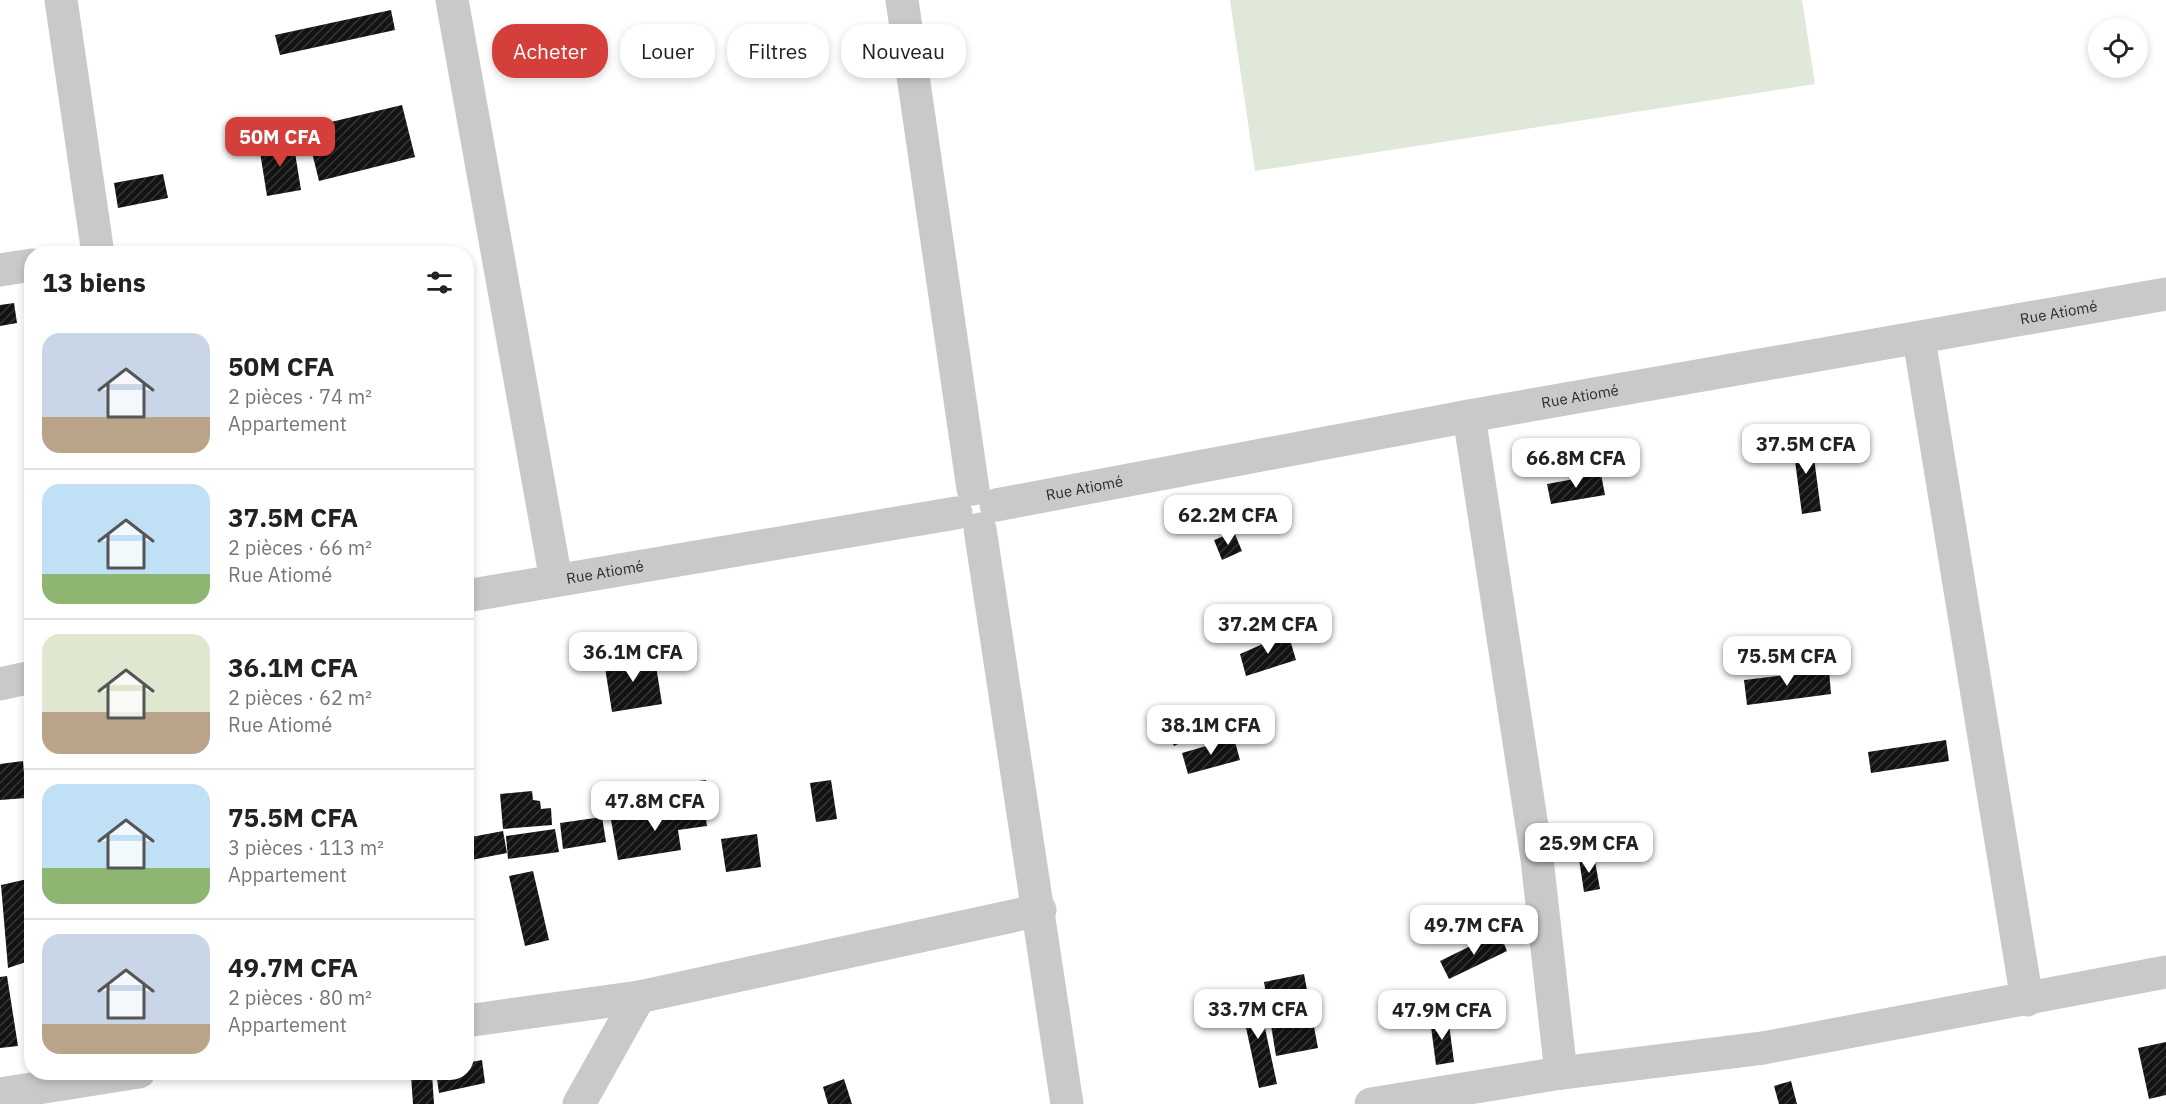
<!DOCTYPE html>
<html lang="fr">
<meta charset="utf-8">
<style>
body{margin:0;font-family:"IBM Plex Sans",sans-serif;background:#f2f2f2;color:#222;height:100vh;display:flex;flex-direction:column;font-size:22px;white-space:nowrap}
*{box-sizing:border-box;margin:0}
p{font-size:20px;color:#767676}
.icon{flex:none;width:33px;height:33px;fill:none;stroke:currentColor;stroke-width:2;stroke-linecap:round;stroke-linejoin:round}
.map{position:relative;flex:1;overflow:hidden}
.panel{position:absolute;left:24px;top:246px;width:450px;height:834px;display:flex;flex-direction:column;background:#fff;border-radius:24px;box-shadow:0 3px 9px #0003}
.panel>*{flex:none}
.banner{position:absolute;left:492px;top:24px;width:570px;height:54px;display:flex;gap:12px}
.tools{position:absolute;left:2088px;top:18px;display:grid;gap:12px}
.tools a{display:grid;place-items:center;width:60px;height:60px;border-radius:50%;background:#fff;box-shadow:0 3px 9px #0003;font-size:30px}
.price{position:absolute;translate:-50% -51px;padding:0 14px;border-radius:12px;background:#fff;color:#222;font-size:20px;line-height:39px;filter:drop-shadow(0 2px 3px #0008)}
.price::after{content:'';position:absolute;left:50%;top:36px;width:18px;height:14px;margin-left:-9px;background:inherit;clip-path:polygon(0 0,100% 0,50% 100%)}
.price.current{background:#d53f3b;color:#fff}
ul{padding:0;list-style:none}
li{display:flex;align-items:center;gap:18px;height:150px;padding:0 18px}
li+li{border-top:2px solid #e0e0e0}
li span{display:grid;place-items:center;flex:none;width:168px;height:120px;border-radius:18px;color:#555}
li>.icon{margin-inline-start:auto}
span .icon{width:72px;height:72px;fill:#fffc;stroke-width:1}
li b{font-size:26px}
h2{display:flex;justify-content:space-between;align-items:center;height:72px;padding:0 18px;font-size:26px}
.tag{padding:0 21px;border-radius:24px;background:#fff;box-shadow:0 3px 9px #0003;font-size:21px;line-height:54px}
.tag.current{background:#d53f3b;color:#fff}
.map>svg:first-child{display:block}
.garden{fill:#e0e8da}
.building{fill:url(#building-hatch)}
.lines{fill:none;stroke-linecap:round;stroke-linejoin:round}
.minor{stroke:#c9c9c9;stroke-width:33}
.labels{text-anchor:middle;stroke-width:6;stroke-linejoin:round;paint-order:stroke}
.street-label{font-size:15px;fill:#2c2c2c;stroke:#fff}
</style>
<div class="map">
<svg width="2166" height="1104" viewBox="0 0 2166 1104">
<defs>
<pattern id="building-hatch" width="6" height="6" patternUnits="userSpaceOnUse" patternTransform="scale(1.5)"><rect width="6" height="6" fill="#131313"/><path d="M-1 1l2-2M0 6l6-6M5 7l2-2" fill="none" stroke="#363636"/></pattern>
</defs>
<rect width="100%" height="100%" fill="#fff"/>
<path class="garden" d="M1230 0H1802L1815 84 1255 171Z"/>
<path class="building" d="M391 10 395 30 280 55 275 35Z
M402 105 415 157 319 181 306 128Z
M293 140 301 190 267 196 259 146Z
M163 174 168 198 118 208 114 183Z
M14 303 17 323 0 326V305Z
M1861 429 1864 448 1825 455 1822 436Z
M1811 435 1821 511 1802 514 1792 438Z
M1601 474 1605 495 1551 504 1547 484Z
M1234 532 1242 551 1222 560 1214 540Z
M1288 633 1296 660 1246 676 1240 654Z
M654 653 662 704 612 712 604 661Z
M1829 670 1831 694 1747 705 1744 680Z
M1182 709 1196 735 1174 746 1161 721Z
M1234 738 1240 760 1188 774 1182 753Z
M1946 740 1949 761 1871 773 1868 752Z
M23 761 26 798 0 800V764Z
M706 780 709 797 674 803 671 785Z
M831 780 837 819 816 822 810 783Z
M532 791 533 800 540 801 541 809 551 808 552 825 503 829 500 794Z
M704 805 707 826 678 830 681 850 618 860 611 820Z
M602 817 606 842 563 849 560 823Z
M555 829 559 852 508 859 506 836Z
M503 831 507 853 466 861V838Z
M757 834 761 867 726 872 721 839Z
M1594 856 1600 889 1584 892 1579 859Z
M533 871 549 940 525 946 509 876Z
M32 878V960L8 968 1 885Z
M1499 932 1507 951 1449 979 1440 961Z
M1304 974 1318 1048 1276 1056 1264 982Z
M7 976 18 1046 0 1048V977Z
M1257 991 1277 1084 1259 1088 1239 995Z
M1448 1017 1454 1062 1436 1065 1430 1019Z
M2166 1042V1095L2149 1099 2138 1048Z
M482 1060 485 1083 439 1093 436 1072H466V1063Z
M432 1074 434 1104H413L411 1076Z
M844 1079 852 1104H828L823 1087Z
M1791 1081 1797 1104H1779L1774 1086Z"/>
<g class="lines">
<g class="minor">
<path d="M61 0 98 254"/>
<path d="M452 0 556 580"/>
<path d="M902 0 973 489"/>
<path d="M0 270 32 265"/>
<path d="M1919 339 2027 1000"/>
<path d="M1469 416 1537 859 1561 1073"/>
<path id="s1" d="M996 505 1469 416 2166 294"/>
<path d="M980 529 1067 1104"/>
<path id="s2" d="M466 596 956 513"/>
<path d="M0 684 32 677"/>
<path d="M466 1021 639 997 1040 910"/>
<path d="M0 1094 139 1072"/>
<path d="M579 1104 639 997"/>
<path d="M1371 1104 1561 1073 1763 1048 2166 972"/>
</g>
</g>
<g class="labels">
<g class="street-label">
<text dy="5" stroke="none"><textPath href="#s1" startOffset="1080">Rue Atiomé</textPath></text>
<text dy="5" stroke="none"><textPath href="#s1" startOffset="594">Rue Atiomé</textPath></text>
<text dy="5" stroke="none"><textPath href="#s1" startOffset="90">Rue Atiomé</textPath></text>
<text dy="5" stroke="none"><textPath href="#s2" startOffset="141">Rue Atiomé</textPath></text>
</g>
</g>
</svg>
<div class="tools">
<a><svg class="icon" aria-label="locate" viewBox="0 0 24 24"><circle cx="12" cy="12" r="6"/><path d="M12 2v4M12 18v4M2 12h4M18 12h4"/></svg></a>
</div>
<b class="price current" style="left:280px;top:168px">50M CFA</b>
<b class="price" style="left:1806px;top:475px">37.5M CFA</b>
<b class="price" style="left:1576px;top:489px">66.8M CFA</b>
<b class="price" style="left:1228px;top:546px">62.2M CFA</b>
<b class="price" style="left:1268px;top:655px">37.2M CFA</b>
<b class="price" style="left:633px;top:683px">36.1M CFA</b>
<b class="price" style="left:1787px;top:687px">75.5M CFA</b>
<b class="price" style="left:1211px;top:756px">38.1M CFA</b>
<b class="price" style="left:655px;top:832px">47.8M CFA</b>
<b class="price" style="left:1589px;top:874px">25.9M CFA</b>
<b class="price" style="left:1474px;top:956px">49.7M CFA</b>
<b class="price" style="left:1258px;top:1040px">33.7M CFA</b>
<b class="price" style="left:1442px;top:1041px">47.9M CFA</b>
<div class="banner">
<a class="tag current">Acheter</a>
<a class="tag">Louer</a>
<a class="tag">Filtres</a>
<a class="tag">Nouveau</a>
</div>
<section class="panel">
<h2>13 biens<svg class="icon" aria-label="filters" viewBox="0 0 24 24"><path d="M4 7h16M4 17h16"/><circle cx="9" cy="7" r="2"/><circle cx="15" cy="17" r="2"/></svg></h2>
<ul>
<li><span style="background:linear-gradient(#c9d6e8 70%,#b9a48a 0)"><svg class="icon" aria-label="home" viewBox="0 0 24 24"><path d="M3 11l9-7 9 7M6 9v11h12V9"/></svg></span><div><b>50M CFA</b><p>2 pièces · 74 m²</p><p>Appartement</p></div></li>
<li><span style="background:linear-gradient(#bfe0f5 75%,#8fb573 0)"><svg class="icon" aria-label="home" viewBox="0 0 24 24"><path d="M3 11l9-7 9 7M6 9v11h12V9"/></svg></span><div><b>37.5M CFA</b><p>2 pièces · 66 m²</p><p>Rue Atiomé</p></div></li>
<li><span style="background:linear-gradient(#dfe7d0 65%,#b9a48a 0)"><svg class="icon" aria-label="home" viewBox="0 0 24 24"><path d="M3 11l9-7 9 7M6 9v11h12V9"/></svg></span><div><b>36.1M CFA</b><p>2 pièces · 62 m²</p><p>Rue Atiomé</p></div></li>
<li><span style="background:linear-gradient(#bfe0f5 70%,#8fb573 0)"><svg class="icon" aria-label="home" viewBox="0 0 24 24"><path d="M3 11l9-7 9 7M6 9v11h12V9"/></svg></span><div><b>75.5M CFA</b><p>3 pièces · 113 m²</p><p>Appartement</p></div></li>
<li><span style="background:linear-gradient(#c9d6e8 75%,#b9a48a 0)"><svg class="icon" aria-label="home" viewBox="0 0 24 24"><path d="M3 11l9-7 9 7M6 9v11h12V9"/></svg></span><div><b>49.7M CFA</b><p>2 pièces · 80 m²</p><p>Appartement</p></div></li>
</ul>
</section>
</div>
